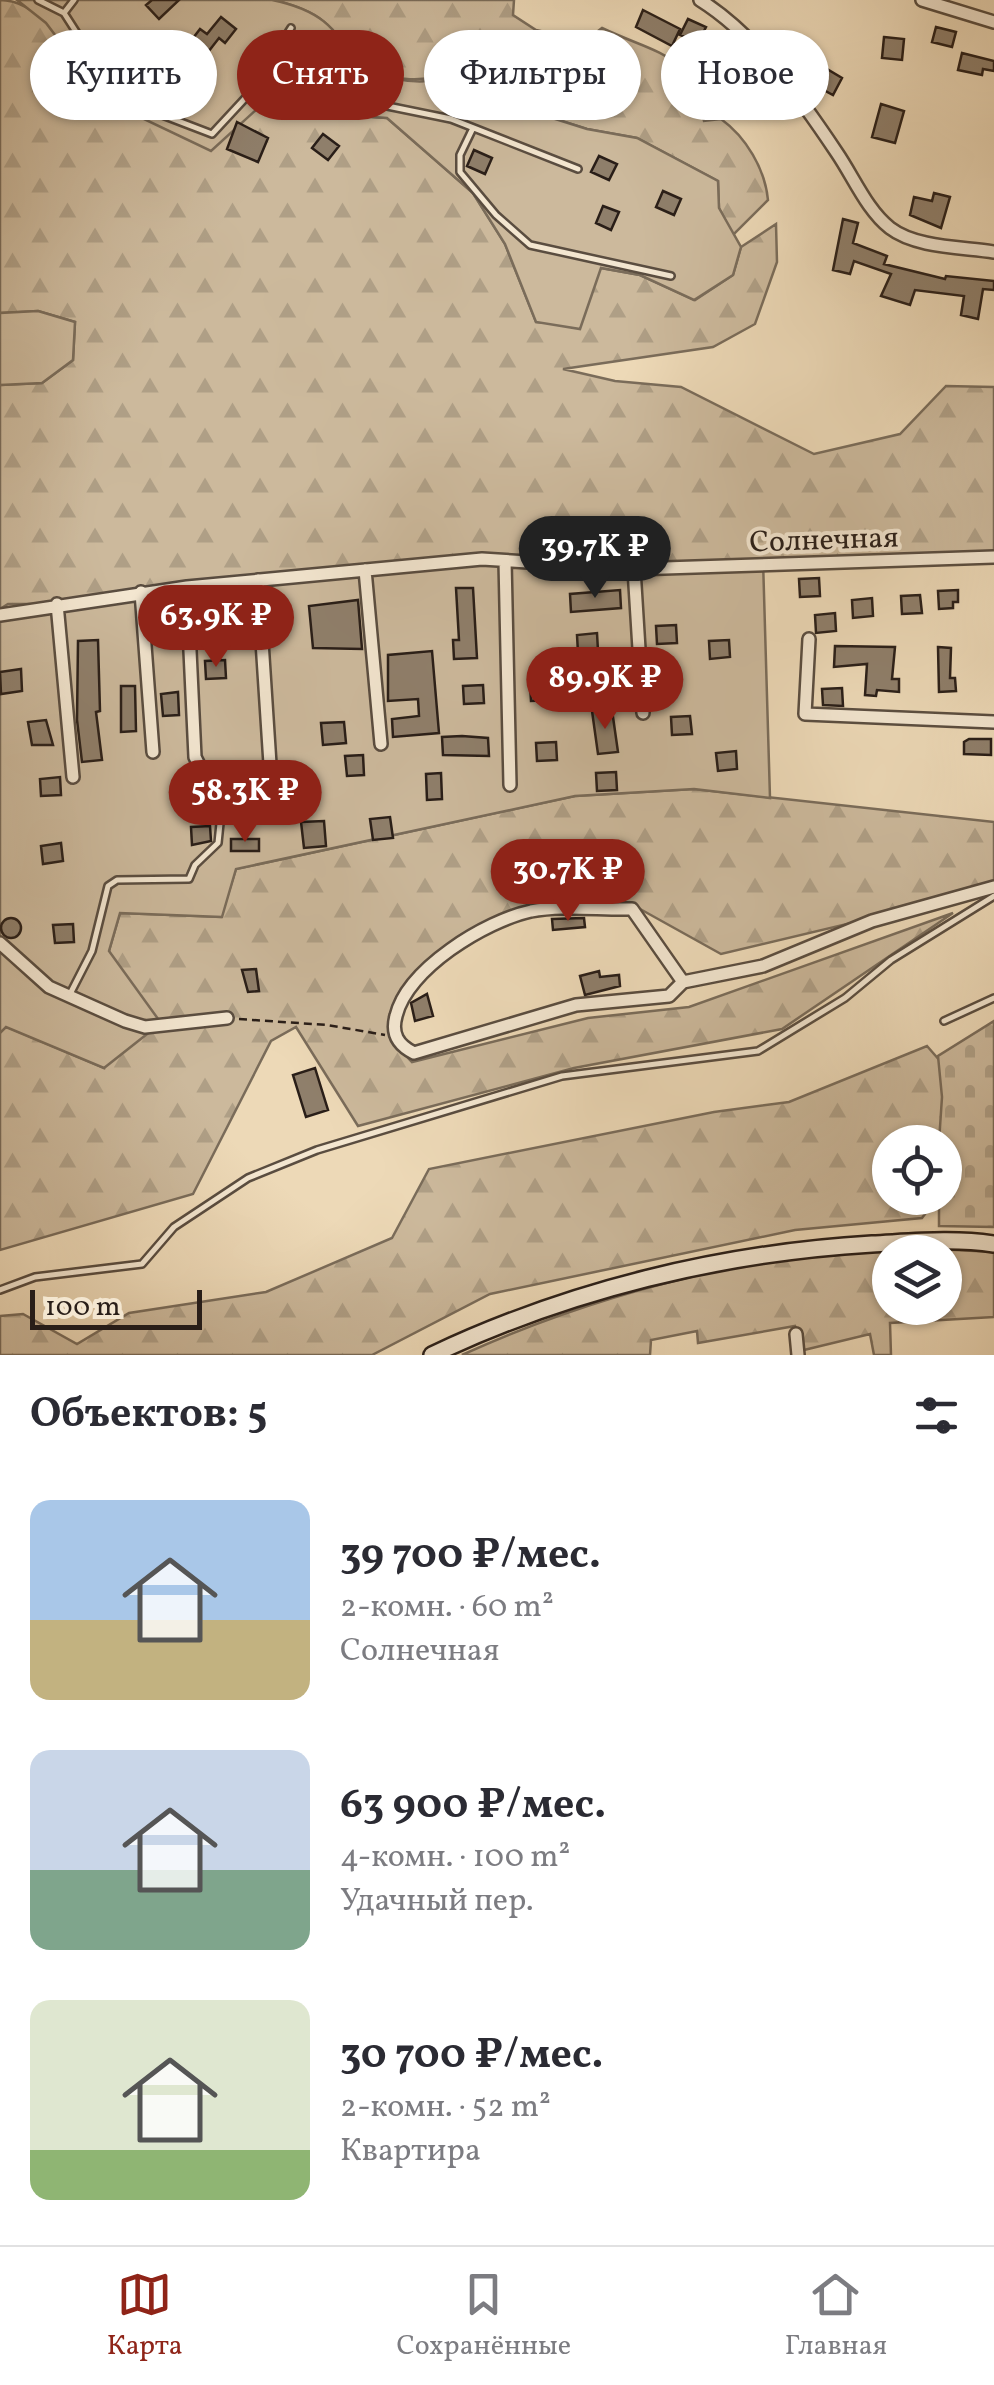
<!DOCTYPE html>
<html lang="ru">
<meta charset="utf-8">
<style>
body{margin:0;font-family:Vollkorn,serif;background:#f2f2f3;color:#2b2b33;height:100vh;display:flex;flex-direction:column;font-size:38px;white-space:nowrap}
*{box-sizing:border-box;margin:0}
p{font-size:32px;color:#7c7c81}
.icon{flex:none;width:55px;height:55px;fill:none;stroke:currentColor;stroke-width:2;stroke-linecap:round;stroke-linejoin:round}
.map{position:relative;height:1355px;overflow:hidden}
.panel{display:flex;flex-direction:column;background:#fff;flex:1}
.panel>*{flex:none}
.hud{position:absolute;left:30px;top:30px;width:935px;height:90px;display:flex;gap:20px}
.buttons{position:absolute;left:872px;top:1125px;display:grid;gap:20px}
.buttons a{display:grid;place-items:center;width:90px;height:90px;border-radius:50%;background:#fff;box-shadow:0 2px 8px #0004;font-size:50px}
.scale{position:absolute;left:30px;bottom:25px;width:172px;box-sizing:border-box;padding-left:10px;border:5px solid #291e18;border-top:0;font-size:28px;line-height:35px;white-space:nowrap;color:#291e18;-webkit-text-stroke:8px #f3e6d0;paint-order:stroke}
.price{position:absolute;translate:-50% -85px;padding:0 22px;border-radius:35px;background:#8f2418;color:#fff;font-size:32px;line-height:65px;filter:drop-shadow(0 2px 5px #0008)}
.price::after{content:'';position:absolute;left:50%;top:60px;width:30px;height:22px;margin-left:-15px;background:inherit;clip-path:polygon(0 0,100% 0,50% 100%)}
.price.active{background:#222;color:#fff}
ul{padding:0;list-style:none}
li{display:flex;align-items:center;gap:30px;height:250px;padding:0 30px}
li span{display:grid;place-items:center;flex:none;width:280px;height:200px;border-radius:20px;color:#555}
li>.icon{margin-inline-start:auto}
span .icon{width:120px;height:120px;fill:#fffc;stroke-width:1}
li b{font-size:42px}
h2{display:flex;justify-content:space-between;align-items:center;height:120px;padding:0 30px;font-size:42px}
.chip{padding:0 35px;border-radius:45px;background:#fff;box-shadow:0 2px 8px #0004;font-size:35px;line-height:90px}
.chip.active{background:#8f2418;color:#fff}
.menu{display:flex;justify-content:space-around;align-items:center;height:140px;border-top:2px solid #e1e1e2;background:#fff;font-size:28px;color:#7c7c81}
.menu a{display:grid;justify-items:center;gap:5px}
.menu .active{color:#8f2418}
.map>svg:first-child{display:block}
.forest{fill:url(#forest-firs);stroke:#7a6c5a;stroke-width:2.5;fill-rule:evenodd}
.cemetery{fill:url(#cemetery-stones);stroke:#7a6c5a;stroke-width:2.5}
.garden{fill:#ccb99c;stroke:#7a6c5a;stroke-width:2.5}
.building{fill:#8f7f6b;stroke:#291e18;stroke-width:2.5}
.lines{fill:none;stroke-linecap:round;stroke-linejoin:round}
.lane-casing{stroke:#5a4d40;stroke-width:10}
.street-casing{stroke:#5a4d40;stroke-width:16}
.secondary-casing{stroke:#291e18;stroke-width:20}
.path{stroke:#291e18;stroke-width:2.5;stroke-dasharray:8 5;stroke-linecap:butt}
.lane{stroke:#f3e6d0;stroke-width:5}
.street{stroke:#f3e6d0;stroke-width:11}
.secondary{stroke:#f3e6d0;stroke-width:15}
.labels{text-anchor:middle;stroke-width:8;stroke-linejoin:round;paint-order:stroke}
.street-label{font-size:30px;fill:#291e18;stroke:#f3e6d0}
</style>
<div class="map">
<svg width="994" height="1355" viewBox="0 0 994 1355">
<defs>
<pattern id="forest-firs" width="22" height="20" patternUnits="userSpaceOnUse" patternTransform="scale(2.5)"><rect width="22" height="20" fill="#ccb99c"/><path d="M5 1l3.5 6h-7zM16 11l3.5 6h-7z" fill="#af9f86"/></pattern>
<pattern id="cemetery-stones" width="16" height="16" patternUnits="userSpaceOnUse" patternTransform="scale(2.5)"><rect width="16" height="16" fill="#ccb99c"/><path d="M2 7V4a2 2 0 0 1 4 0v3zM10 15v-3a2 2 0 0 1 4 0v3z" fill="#af9f86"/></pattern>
</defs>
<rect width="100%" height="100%" fill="#edd9b7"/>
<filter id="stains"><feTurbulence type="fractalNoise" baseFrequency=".002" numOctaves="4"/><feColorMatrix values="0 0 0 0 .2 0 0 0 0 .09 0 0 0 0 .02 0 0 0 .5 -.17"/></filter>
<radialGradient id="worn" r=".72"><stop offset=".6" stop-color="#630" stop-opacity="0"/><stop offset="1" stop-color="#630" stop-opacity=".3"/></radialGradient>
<path class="forest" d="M0 0C46 0 79 67 104 100L387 118 473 193 505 244 536 322 562 324 601 268 640 275 695 300 733 275 741 247 776 224 777 262 755 324 713 347 563 369 615 381 681 387 814 454 900 434 946 386 994 387V555L0 609V385L42 383 73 360 75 322 38 311 0 313Z
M272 0H514L513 15 536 30 585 41 602 28C661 56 688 50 704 121L721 119C746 137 765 169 768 200L733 235 719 208 718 181 637 138 587 129 498 101 464 69C425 85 395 81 356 67 337 25 316 9 272 0Z
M694 789 994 822V889L721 954 631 904 498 919 411 985 391 1040 412 1062 588 1018 689 1007 953 913 782 1029 574 1068 358 1126 296 1027 271 1041 193 1194 0 1250V1033L5 1026 104 1068 109 951 120 913 221 917 236 869 575 796Z
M927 1046 969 1094 945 1142H890V1198H937L922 1218 795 1230 490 1294 372 1355H0V1316L23 1314 77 1344 129 1313 266 1292 392 1238 429 1169 714 1112 789 1102Z
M936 1249 994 1252V1317L890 1323 891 1355H874L870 1334 804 1350 795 1326 698 1343 697 1331 651 1340 650 1355H462C565 1308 679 1275 791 1257 838 1249 889 1251 936 1249ZM890 1252H945V1308H890Z"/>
<path class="cemetery" d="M994 1021V1227L939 1226V1198H945V1142H939L942 1097 938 1056Z"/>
<path class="garden" d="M17 0H272C316 9 337 25 356 67 382 76 408 85 436 80 463 75 462 68 492 75L498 101 587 129 637 138 718 181 719 208 741 247 733 275 694 300 640 275 601 268 580 329 536 322 505 244 473 193 387 118 257 109 211 151 104 100 46 23Z
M38 311 75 322 73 360 42 383 0 385V313Z
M482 559 634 569 763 560 770 798 694 789 575 796 236 869 222 917 120 913 109 951 161 1023 104 1068 6 1027 0 1033V609L8 604H57Z"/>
<path class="building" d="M152 0H179L159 19 146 5Z
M643 10 680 29 672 46 636 27Z
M221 17 236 29 225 43 219 38 205 56 199 51 187 71 174 63 200 29 207 34Z
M688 19 706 27 702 35 725 46 717 62 699 54 703 45 680 35Z
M936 27 956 32 952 47 932 42Z
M135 33 148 48 113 70 102 56Z
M884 37 904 39 902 60 882 58Z
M962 53 994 61V71L983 69 982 75 958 70Z
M807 57 842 78 833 95 820 88 824 81 801 67Z
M158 82 175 89 167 107 150 100Z
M881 104 904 111 895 143 872 137Z
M237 122 268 138 258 162 227 149Z
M323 134 339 146 328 160 312 148Z
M474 150 492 158 485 174 467 166Z
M599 156 617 164 609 180 591 172Z
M663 191 681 199 674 215 656 207Z
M934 193 950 197 941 228 910 215 914 197 932 201Z
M603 206 619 212 611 230 596 223Z
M843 219 858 223 853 243 887 256 884 264 945 279 946 276 994 281V290L983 289 978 319 961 315 964 296 915 290 910 305 881 296 891 274 854 261 850 274 833 270Z
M819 578 820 596 800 597 799 579Z
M456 588H473L477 658 454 659 453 640H459Z
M620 590 621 608 571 612 570 594Z
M958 590V602H953V608L939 609 938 591Z
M920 595 922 613 902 614 901 596Z
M872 598 873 616 853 618 852 600Z
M358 600 362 649 313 648 309 606Z
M835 613 836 631 816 633 815 615Z
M676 625 677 643 657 644 656 626Z
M597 633 598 651 578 653 577 635Z
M98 640 100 711 96 712 102 760 82 762 77 720 78 641Z
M729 640 730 657 710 659 709 641Z
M835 646 895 647 892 679H899V692L877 690 876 696 865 695 867 664 834 667Z
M938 647 951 648 950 678H955L956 691 939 692Z
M432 651 439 733 393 737 392 719 419 716 418 699 388 701V655Z
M225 660 226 678 206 679 205 661Z
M21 669 22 691 1 694 0 672Z
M675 678 676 695 656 697 655 679Z
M550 682 551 700 531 701 530 683Z
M483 685 484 703 464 704 463 686Z
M121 686H135L136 731 121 732Z
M842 688 843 706 823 705 822 689Z
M178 692 179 715 163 716 161 694Z
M612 710 618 752 598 754 592 711Z
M690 716 692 734 672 735 671 717Z
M46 720 53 745H32L28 722Z
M344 722 346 743 323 745 321 723Z
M462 736 488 738 489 756 443 755 442 737Z
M969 739H991V755L964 754V742Z
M556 742 557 760 537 761 536 743Z
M736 751 737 769 718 771 716 753Z
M363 755 364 775 347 776 345 756Z
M616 772 617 790 597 791 596 773Z
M441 773 442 799 427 800 426 774Z
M60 777 61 795 41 796 40 779Z
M390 817 393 838 373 840 370 819Z
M324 821 326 846 304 848 301 822Z
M210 826 211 841 192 845 191 827Z
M231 839H259V851H231Z
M61 843 63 861 43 864 41 846Z
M1 928a10 10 0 1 1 20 0a10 10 0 1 1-20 0Z
M584 918 585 927 553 930 552 919Z
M73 924 74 942 55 943 53 925Z
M256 969 259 991 248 992 242 970Z
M599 971 600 977 619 975 620 986 585 995 580 976Z
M427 994 433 1016 415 1021 411 1003Z
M315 1068 328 1110 306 1117 293 1075Z"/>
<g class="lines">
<g class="lane-casing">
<path id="lane" d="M38 0 64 13 114 91 131 103 212 134 250 93 306 103 358 100 451 119 578 169
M64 13 74 0
M250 93 291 28
M473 128 460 155V172L496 215 530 245 671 276
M70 994 92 951 108 886 117 880 189 879 195 865 218 843 224 784 268 779
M944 1021 994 998
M0 1290 35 1277 142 1264 174 1227 248 1178 317 1150 562 1076 758 1051 845 998 891 960 994 896"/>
</g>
<g class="street-casing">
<path id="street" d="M700 0C756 35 801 99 837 153 854 178 867 210 890 228 916 248 963 247 994 252
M922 0 994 22
M505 561 510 785
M634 569 643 713
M365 570 381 744
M258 580 273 810
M187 587 195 757 201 769 224 784
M141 592 153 752
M57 604 73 777
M0 615 187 587 482 559 634 569 994 557
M809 639 805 714 994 722
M0 943 49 987 125 1021 145 1027 227 1018
M683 982 632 909C600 910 563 905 531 911 485 921 407 969 396 1016 391 1034 398 1045 414 1053L576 1005 669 996 683 982 763 966 872 921 994 887
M796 1334 798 1355"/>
</g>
<g class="secondary-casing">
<path id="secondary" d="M432 1355C569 1290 721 1253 872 1244 913 1242 954 1238 994 1244"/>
</g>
<path class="path" d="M239 1019 327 1025 385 1035"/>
<use href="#lane" class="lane"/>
<use href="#street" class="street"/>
<use href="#secondary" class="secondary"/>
</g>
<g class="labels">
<g class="street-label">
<text transform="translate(824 539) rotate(-2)" y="10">Солнечная</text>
</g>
</g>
<rect width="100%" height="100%" filter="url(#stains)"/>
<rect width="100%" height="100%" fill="url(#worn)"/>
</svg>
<div class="buttons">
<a><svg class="icon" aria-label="locate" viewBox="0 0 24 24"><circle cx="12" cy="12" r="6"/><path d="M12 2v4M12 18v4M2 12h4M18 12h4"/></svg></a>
<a><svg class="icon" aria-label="layers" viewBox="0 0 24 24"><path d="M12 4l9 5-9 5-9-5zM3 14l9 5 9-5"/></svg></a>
</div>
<div class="scale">100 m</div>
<b class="price active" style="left:595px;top:601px">39.7K ₽</b>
<b class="price" style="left:216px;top:670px">63.9K ₽</b>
<b class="price" style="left:605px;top:732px">89.9K ₽</b>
<b class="price" style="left:245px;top:845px">58.3K ₽</b>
<b class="price" style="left:568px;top:924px">30.7K ₽</b>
<div class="hud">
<a class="chip">Купить</a>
<a class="chip active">Снять</a>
<a class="chip">Фильтры</a>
<a class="chip">Новое</a>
</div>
</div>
<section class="panel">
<h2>Объектов: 5<svg class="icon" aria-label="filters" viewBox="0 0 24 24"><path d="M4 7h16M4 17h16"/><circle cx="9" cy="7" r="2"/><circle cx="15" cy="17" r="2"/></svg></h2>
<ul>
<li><span style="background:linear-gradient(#a9c7e8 60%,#c2b280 0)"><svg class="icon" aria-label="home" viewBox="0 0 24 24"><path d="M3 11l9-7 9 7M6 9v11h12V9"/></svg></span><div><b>39 700 ₽/мес.</b><p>2-комн. · 60 m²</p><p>Солнечная</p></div></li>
<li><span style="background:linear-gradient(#c9d6e8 60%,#7fa58c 0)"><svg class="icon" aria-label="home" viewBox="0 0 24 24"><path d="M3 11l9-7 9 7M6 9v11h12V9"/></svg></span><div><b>63 900 ₽/мес.</b><p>4-комн. · 100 m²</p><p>Удачный пер.</p></div></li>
<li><span style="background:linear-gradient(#dfe7d0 75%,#8fb573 0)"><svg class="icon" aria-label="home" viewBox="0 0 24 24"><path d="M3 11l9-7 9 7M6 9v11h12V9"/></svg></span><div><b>30 700 ₽/мес.</b><p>2-комн. · 52 m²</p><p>Квартира</p></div></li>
</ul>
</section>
<nav class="menu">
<a class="active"><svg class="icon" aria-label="map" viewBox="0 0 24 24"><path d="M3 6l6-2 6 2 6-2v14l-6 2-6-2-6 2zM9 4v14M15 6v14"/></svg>Карта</a>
<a><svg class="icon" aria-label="saved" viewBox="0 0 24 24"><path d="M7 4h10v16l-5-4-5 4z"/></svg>Сохранённые</a>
<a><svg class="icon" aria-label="home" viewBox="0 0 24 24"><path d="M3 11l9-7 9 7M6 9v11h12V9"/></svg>Главная</a>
</nav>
